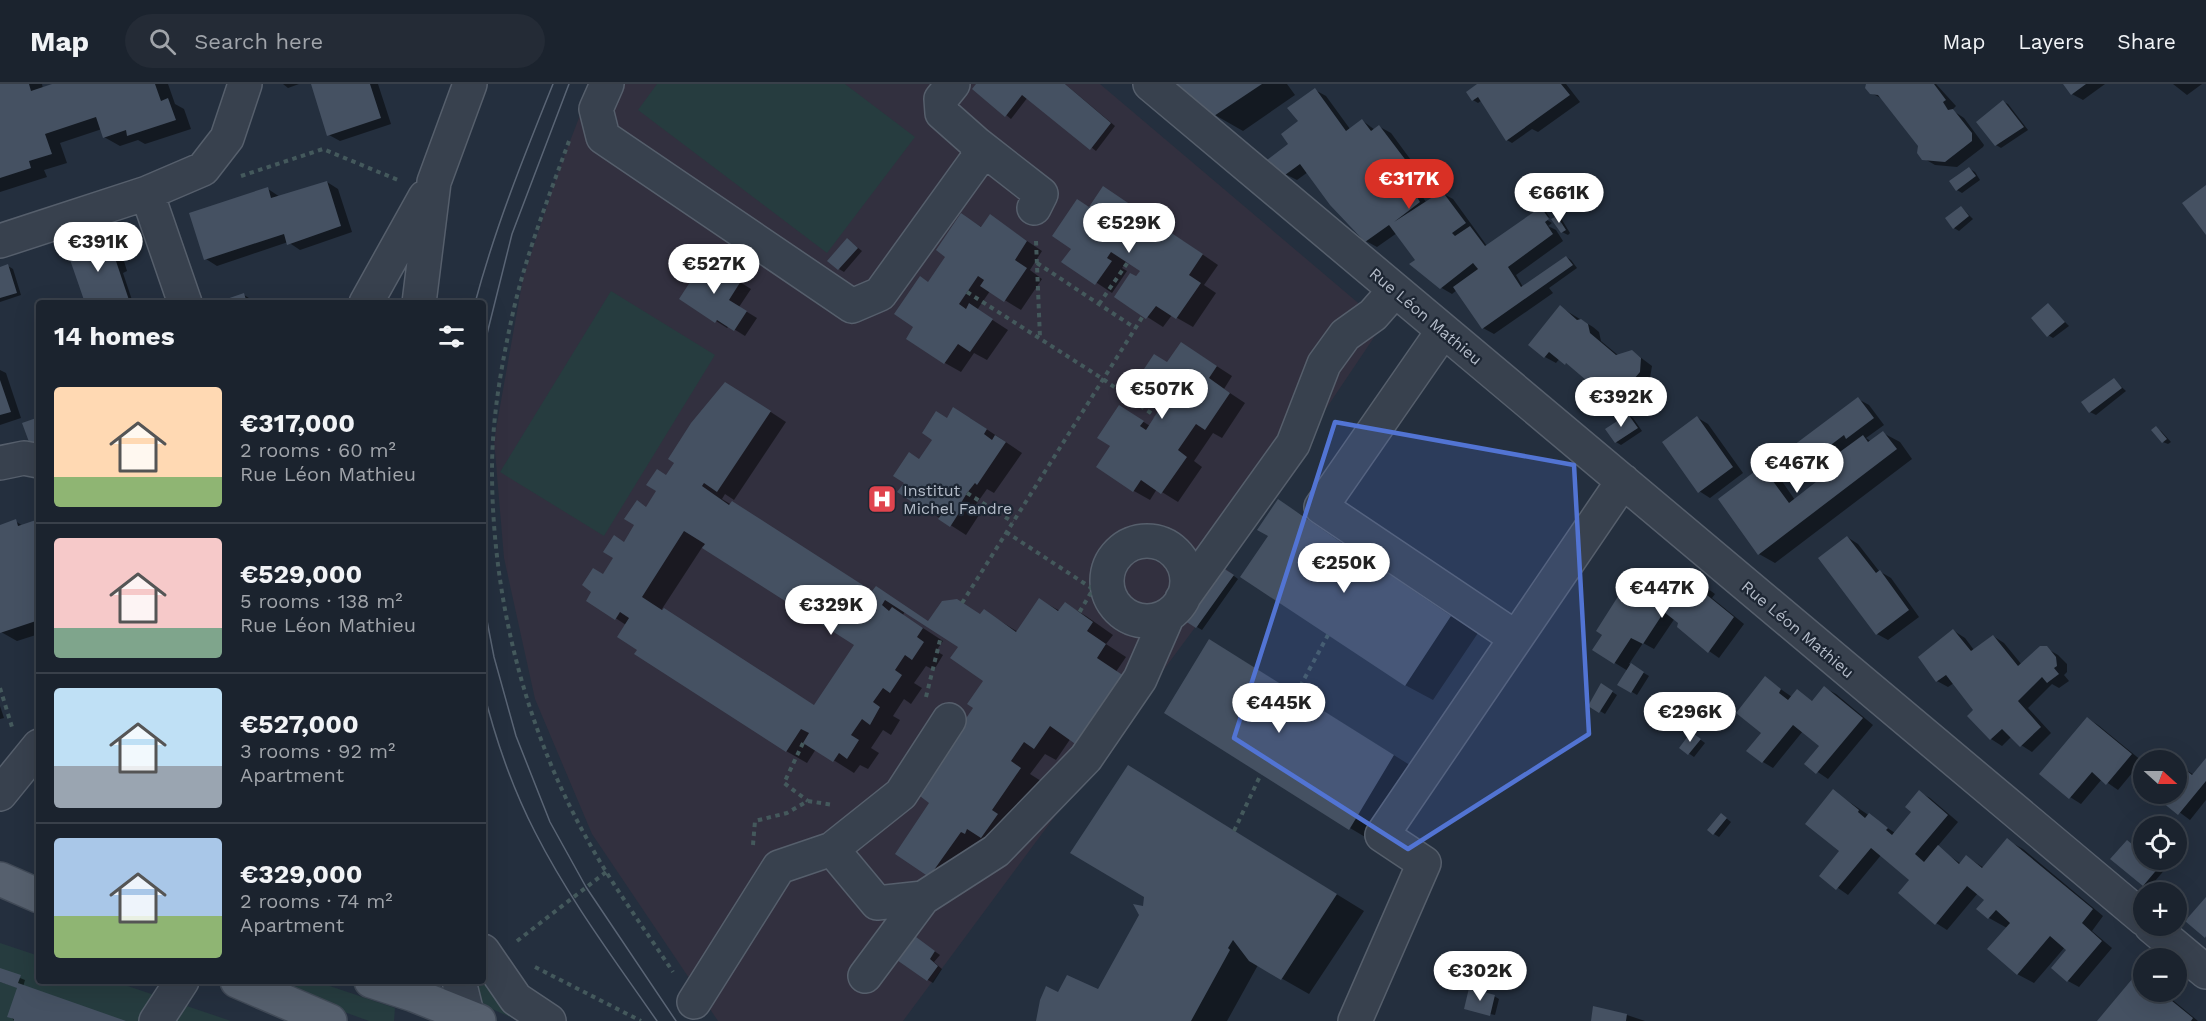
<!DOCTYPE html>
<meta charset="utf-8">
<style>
body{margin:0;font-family:"Work Sans",sans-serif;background:#242b36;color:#f1f3f6;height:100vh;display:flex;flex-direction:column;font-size:22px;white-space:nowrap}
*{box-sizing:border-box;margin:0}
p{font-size:20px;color:#a0a4aa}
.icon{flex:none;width:33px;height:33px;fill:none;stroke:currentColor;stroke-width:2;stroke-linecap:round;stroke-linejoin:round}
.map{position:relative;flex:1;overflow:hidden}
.details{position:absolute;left:36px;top:216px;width:450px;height:684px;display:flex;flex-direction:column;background:#1b232e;border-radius:6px;box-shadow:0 6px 24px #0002,0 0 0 2px #39404a}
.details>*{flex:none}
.needle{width:39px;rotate:111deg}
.buttons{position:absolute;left:2133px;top:666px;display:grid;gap:12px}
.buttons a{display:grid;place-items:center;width:54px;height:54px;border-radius:50%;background:#1b232e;box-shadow:0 6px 24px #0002,0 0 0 2px #39404a;font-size:30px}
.price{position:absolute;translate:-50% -51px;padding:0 14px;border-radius:21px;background:#fff;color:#222;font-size:20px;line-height:39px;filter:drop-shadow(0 2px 3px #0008)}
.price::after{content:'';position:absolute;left:50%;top:36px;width:18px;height:14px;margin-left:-9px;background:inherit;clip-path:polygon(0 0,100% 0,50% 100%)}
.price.on{background:#d93025;color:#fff}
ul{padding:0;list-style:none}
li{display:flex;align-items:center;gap:18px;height:150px;padding:0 18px}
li+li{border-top:2px solid #39404a}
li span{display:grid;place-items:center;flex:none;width:168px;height:120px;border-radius:6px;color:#555}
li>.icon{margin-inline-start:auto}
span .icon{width:72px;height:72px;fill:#fffc;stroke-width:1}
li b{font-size:26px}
h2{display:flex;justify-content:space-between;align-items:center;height:72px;padding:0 18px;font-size:26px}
header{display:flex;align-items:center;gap:36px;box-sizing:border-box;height:84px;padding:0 30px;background:#1b232e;border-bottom:2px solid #39404a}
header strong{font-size:28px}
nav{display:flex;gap:33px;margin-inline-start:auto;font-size:21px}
.search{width:420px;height:54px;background:#242b36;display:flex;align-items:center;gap:15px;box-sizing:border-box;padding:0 21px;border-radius:33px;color:#a0a4aa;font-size:22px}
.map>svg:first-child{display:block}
.medical{fill:#32303f}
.green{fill:#263c3f}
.shadow{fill:#0007;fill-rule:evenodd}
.building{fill:#455162;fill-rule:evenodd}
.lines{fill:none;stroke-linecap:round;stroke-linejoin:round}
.minor-casing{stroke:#565f6c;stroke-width:36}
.major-casing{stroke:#414a57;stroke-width:36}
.path{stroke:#44595c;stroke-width:4;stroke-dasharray:4.5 4.5;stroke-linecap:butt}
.minor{stroke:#38414e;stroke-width:33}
.major{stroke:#56606e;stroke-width:33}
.tram{stroke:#5a6575;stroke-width:1.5}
.marked{fill:#5274d3;fill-opacity:0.2;stroke:#5274d3;stroke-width:4.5;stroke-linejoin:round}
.labels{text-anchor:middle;stroke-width:4.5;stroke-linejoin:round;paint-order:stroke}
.street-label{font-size:16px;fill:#b4bcc9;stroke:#1d2633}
.poi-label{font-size:16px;fill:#b4bcc9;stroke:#1d2633;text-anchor:start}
</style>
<header>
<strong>Map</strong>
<div class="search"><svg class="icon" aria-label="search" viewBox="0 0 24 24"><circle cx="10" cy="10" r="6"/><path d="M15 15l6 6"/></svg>Search here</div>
<nav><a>Map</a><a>Layers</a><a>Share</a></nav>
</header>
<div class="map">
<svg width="2206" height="937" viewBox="0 0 2206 937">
<rect width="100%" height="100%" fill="#242f3e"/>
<path class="medical" d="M592 0H1100L1383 240 1221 481 1234 491 903 937H718L592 750 535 615 504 474 494 356 523 194 557 91Z"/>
<path class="green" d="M657 0H845L915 53 827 169 638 26Z
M611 207 715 271 604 452 500 388Z
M0 859 39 872V897H113L231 937H0Z
M483 894 519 937 483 921 474 897H483Z
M259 897H315L395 924 394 937H369Z"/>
<path class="shadow" d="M0 0H42L43 5 57 0H168L175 20 184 25 191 45 145 60 138 56 120 62 104 53 102 45 60 59 67 79 44 86 47 93 0 108Z
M283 0H299L288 4Z
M312 0H378L391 40 340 57 329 51Z
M978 0H1065L1115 42 1096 67 1028 13 1011 35 974 5Z
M1178 0H1287L1295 11 1243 47 1215 31Z
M1480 0H1566L1580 18 1538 48 1532 45 1512 59 1507 56 1482 16 1478 19 1473 16Z
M1867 0H1936L1956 22 1953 25 1955 28 1964 34 1984 61 1983 63 1957 83 1935 81 1923 74 1919 61 1883 15 1871 9Z
M2065 0H2105L2083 16 2072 10Z
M2173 0H2202L2187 11Z
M1315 6 1326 12 1350 45 1363 37 1375 46 1380 43 1391 49 1430 102 1420 109 1426 118 1442 109 1453 115 1487 162 1541 125 1546 128 1550 134 1543 130 1541 132 1552 139 1548 142 1556 146 1563 157 1516 191 1523 203 1566 173 1571 176 1577 184 1549 204 1553 209 1494 250 1483 244 1457 206 1452 210 1440 203 1417 177 1397 149 1377 163 1366 157 1308 88 1297 96 1285 90 1290 60Z
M2003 18 2008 20 2028 46 2001 64 1996 61Z
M1970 85 1975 88 1980 96 1962 109 1957 106Z
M327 98 338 105 352 148 300 166 288 158 217 182 206 175 268 105 280 113Z
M1120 114 1155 138 1149 146 1162 155 1183 157 1218 181 1204 201 1216 209 1193 243 1172 231 1163 243 1116 213 1142 186 1127 177 1122 184 1127 187 1112 209 1064 177 1073 164 1090 124Z
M1962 124 1973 135 1959 147 1954 144Z
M962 131 983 144 990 132 1042 167 1030 186 1042 195 1021 226 990 207 977 226 1008 246 987 276 974 269 961 288 945 279 915 243 929 199 947 172Z
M1557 133 1562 136 1570 149 1568 151 1562 148Z
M108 155 119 161 127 187 123 189 133 219H86Z
M852 159 862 167 844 188 839 185Z
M8 182 13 185 21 211 0 218V184Z
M716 183 751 205 739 223 757 234 745 252 729 242 727 244 716 237 681 215Z
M244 211 249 214 251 219H219Z
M2048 221 2069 242 2053 254 2048 251Z
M1560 223 1593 243 1599 248 1601 257 1619 272 1632 267 1652 282 1650 294 1644 302 1638 298 1619 320 1560 274 1556 279 1545 273Z
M1198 270 1232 292 1224 305 1245 319 1222 354 1213 349 1194 377 1202 383 1178 418 1157 405 1150 416 1134 407 1136 333 1150 342 1164 322 1157 318 1168 279Z
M0 286 6 289 21 334 0 341Z
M2114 296 2126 307 2096 331 2090 328 2083 319Z
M742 309 786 338 734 416 725 410 722 415 873 508 929 538 981 532 984 527 1018 548 1040 516 1060 527 1065 520 1086 532 1113 551 1106 560 1126 573 1056 676 1045 670 1030 690 1041 697 1012 739 930 791 932 718 975 623 985 596 960 563 905 527 903 531 943 557 936 567 943 571 934 586 926 582 914 599 922 604 911 620 904 615 893 632 900 636 891 651 883 646 871 664 879 669 868 685 860 681 854 689 816 665 807 679 786 667 639 566 626 541 588 516 667 392ZM703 462 856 561 815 622 662 525Z
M1858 315 1869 321 1884 341 1866 354 1872 358 1883 349 1900 358 1912 375 1775 479 1759 470 1762 384 1779 393 1795 416 1842 380 1838 370 1807 393 1796 387Z
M1628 331 1633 334 1642 347 1621 361 1616 358Z
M970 334 1022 369 994 409 987 405 972 426 979 431 966 451 899 408 948 336Z
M1698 334 1708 340 1743 389 1710 414 1699 407Z
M2156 344 2161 347 2171 358 2168 360 2163 358Z
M1278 417 1305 433 1384 488 1478 549 1433 616 1405 601 1270 452Z
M15 437 23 442 39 437V550L17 557 1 548 0 545V442Z
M1847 453 1858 460 1879 487 1891 494 1919 533 1888 556 1877 550Z
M1226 486 1238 495 1202 546 1197 543Z
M1689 491 1715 510 1712 514 1744 540 1719 574 1709 567 1675 534 1654 565 1643 559 1629 580 1649 592 1637 611 1619 600 1628 587 1594 566 1645 518 1667 525Z
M1954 547 1965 554 1974 566 1993 552 2004 559 2022 581 2046 564 2058 571 2067 580V588L2064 591 2069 597 2059 604 2052 600 2028 624 2051 649 2032 668 2021 661 2012 652 2002 662 1991 655 1975 626 1954 599 1948 603 1937 597Z
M1237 573 1421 688 1377 760 1350 744Z
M1765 594 1792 613 1797 607 1813 618 1825 604 1836 610 1873 641 1828 695 1806 680 1821 661 1803 647 1773 684 1763 678Z
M1602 601 1617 611 1605 630 1590 621Z
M0 622 4 634 0 635Z
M2087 634 2098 641 2142 677 2118 706 2102 695 2081 720 2070 713Z
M1697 653 1705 659 1694 673 1681 664Z
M2206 676V716L2190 736 2155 710H2176L2177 680 2194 691Z
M1156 699 1364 827 1309 910 1258 881 1227 937H1038L1059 910 1098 907 1144 824Z
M1833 707 1895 749 1913 728 1919 708 1930 714 1958 738 1937 763 1961 780 1967 773 1984 784 2007 756 2023 765 2103 832 2092 847 2112 864 2079 903 2068 897V866L2065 863 2034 899 2017 890 2007 844 1989 834 1986 816 1978 809 1947 846 1936 839 1911 795 1882 770 1848 811 1821 792 1841 767Z
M1726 734 1731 738 1719 753 1714 750Z
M2144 776H2173L2149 804 2144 801Z
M917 855 940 871 934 878 942 885 933 899 928 896Z
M0 886 25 896 23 903 122 937H15L9 932 19 904 0 898Z
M2144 908H2163L2198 937H2098Z
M1494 912 1499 915 1495 931 1466 925Z
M1627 931 1645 937H1592Z"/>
<path class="building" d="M0 0H29L31 7 52 0H155L161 17 168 14 176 36 127 52 126 46 103 54 96 33 45 50 52 70 29 77 31 84 0 94Z
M311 0H370L381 34 327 52Z
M976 0H1065L1111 39 1090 66 1022 11 1005 33 972 5Z
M1175 0H1262L1214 32Z
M1477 0H1561L1570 11 1506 57 1478 13 1472 17 1466 8Z
M1866 0H1934L1946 16 1943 18 1948 26 1953 25 1972 49V57L1945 78 1922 76 1917 69 1918 62 1878 11 1870 10 1865 4Z
M2063 0H2086L2071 11Z
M1315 4 1346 47 1362 35 1371 47 1379 41 1420 95 1410 102 1420 118 1394 138 1442 107 1466 139 1452 149 1455 152 1470 142 1485 162 1541 123 1549 135 1545 138 1553 150 1508 183 1521 203 1566 172 1573 181 1482 245 1453 203 1478 185 1473 179 1440 205 1409 180 1415 176 1389 141 1365 158 1330 121 1300 80 1285 91 1267 76 1288 60 1281 50 1298 37 1287 24Z
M2003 16 2024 43 1995 62 1976 38Z
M1969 83 1976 92 1956 107 1949 97Z
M327 97 341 142 287 161 284 150 204 176 189 129 268 103 271 114Z
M2206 101V151L2182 119Z
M1103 102 1140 127 1134 136 1161 154 1167 146 1203 170 1189 191 1201 199 1176 235 1156 222 1146 235 1114 213 1130 189 1136 192 1140 187 1111 168 1107 174 1112 177 1095 201 1061 178 1071 165 1052 152 1077 115 1089 123Z
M1961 122 1969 132 1953 145 1945 134Z
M961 129 981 143 990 130 1027 157 1015 176 1027 184 1004 218 980 202 984 196 978 192 959 220 966 225 969 219 993 235 970 268 958 260 944 280 906 255 913 243 894 230 920 192 928 198 945 173 936 166Z
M1557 132 1566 146 1561 149 1551 135Z
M108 153 130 219H85L67 167Z
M847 154 858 164 838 186 827 177Z
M705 175 741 197 729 216 747 227 734 247 717 236 715 239 679 215Z
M8 180 17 209 0 214V183Z
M244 209 247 219H215Z
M2048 219 2065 238 2047 253 2031 234Z
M1560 221 1577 236 1581 235 1588 240 1590 249 1616 271 1632 266 1641 274 1640 288 1613 319 1566 279 1565 281 1549 268 1544 274 1528 261Z
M1181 258 1217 282 1209 294 1230 309 1205 346 1196 340 1178 366 1187 373 1161 410 1141 396 1133 408 1096 383 1110 362 1097 354 1119 321 1144 337 1140 342 1146 346 1164 318 1159 315 1156 319 1132 303 1154 270 1167 278Z
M2114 294 2122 304 2089 329 2081 318Z
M0 296 11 328 0 331Z
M725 298 771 327 717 408 704 399 702 402 729 421 732 417 872 507 876 502 928 537 942 517 957 515 980 530 984 525 1016 548 1039 514 1058 527 1065 518 1093 538 1087 547 1106 560 1097 574 1127 594 1081 664 1050 642 1034 665 1024 658 1011 677 1021 684 992 726 998 730 981 754 967 745 965 750 961 748 929 793 895 770 929 719 916 709 973 624 967 620 983 597 950 574 958 563 885 516 882 521 889 527 892 523 923 544 917 553 924 558 912 576 905 571 895 586 902 591 890 609 883 604 873 618 880 623 870 641 862 635 851 651 859 656 847 675 839 669 833 678 803 659 809 649 801 645 786 668 634 570 637 566 617 553 629 534 620 528 615 536 586 517 591 508 582 501 593 484 603 490 613 474 603 468 614 451 624 458 634 441 624 435 637 416 646 423 656 407 646 401 657 385 666 391 674 379 668 375 691 339ZM684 447 705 460 702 464 854 561 814 621 664 524 662 526 642 513Z
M1858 313 1874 334 1846 355 1844 351 1795 388 1782 370Z
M953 323 987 345 984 350 992 356 995 351 1006 358 977 401 975 399 967 409 961 419 964 421 950 443 938 435 941 431 933 426 930 430 897 408 904 399 893 392 909 368 919 375 932 356 922 349 936 327 947 334Z
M1628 330 1638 344 1615 359 1605 345Z
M1697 332 1733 383 1698 409 1662 358Z
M39 333V364L32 366 22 339Z
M2156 342 2167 355 2162 359 2151 346Z
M1883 347 1897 365 1758 471 1718 415 1762 382 1789 419 1839 380 1837 376V370L1863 351 1868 358Z
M1278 415 1358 470 1356 475 1373 487 1377 482 1451 532 1405 602 1240 493 1268 452 1257 446Z
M16 435 18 442 39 435V536L0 549V441Z
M1847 452 1876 489 1880 486 1909 526 1876 551 1818 474Z
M1220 482 1234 491 1196 544 1182 535Z
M1688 489 1704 502 1702 507 1734 533 1708 569 1677 543 1678 539 1664 528 1643 560 1631 554 1614 580 1592 566 1602 551 1596 547 1624 503 1644 516 1648 511 1666 523Z
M1953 545 1971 567 1993 551 2018 582 2040 562H2047L2056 573 2057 582 2054 584 2059 590 2047 599 2042 593 2018 617 2041 643 2020 663 2002 645 1990 656 1967 632 1973 626 1946 591 1936 598 1918 573Z
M1209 555 1394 671 1349 746 1164 629Z
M1631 579 1644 588 1631 609 1617 601Z
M1765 592 1781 605 1779 609 1788 616 1797 605 1812 617 1824 602 1863 634 1816 690 1804 680 1819 662 1793 641 1762 679 1746 667 1761 649 1736 629Z
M1601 599 1613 607 1599 629 1588 622Z
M2087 633 2132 670 2106 701 2092 688 2069 715 2039 690Z
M1691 648 1701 655 1688 671 1679 664Z
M2206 674V697L2178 731 2152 710H2176V678L2192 691Z
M1128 681 1337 810 1281 896 1249 877 1233 856 1228 864 1230 866 1191 937H1036L1040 916 1046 902 1058 908 1067 891 1098 905 1139 831 1133 820 1143 822 1144 813 1070 769Z
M1833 705 1859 726 1858 728 1865 734 1869 729 1878 736 1888 744 1886 746 1892 751 1911 728 1905 723 1919 706 1948 731 1915 770 1924 778 1938 761 1959 780 1966 771 1982 784 2007 754 2093 825 2082 839 2102 857 2067 898 2051 884 2066 866 2050 852 2017 891 1987 865 2010 839 1996 826 1988 835 1976 825 1984 816 1967 802 1935 841 1898 809 1909 796 1871 764 1836 806 1819 792 1839 767 1805 740Z
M1721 729 1727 734 1713 751 1707 746Z
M2127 756 2144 770V776H2165L2143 802 2110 775Z
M2206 813V852L2205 854 2185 837Z
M912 850 935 867 930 875 938 882 927 897 894 874Z
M0 884 21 891 18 899 126 937H14V935L7 933 17 904 0 898Z
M2138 888 2144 892V908H2161L2193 934 2191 937H2097Z
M1469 904 1495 911 1490 932 1464 925Z
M1593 922 1627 930 1626 937H1591Z"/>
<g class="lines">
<g class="minor-casing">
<path id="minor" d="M607 0 596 25 603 53 852 222 880 210 978 74 977 60 942 29 941 15 953 0
M1150 0 2144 835
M977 60 1041 110 1034 124
M147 109 185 219
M0 157 147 109 203 85 227 54 245 0
M366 219 425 113
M419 219 434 98 470 0
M1443 247 1321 423 1516 554
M0 379 24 374 39 377
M1107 497a40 40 0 1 1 80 0a40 40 0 1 1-80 0Z
M1182 515 1293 360 1324 280 1345 251 1373 231 1395 206
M0 710 39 662
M832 765 901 710 949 636
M2151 842 2206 888
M483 867 516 915 549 937
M865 892 923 814
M459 897 468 933
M694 918 779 783 832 765 877 819 923 814 996 767 1086 674 1140 595 1168 531
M156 937 182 897
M1355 937 1424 779 1382 751 1623 397"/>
</g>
<g class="major-casing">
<path id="major" d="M0 795 39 812
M237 897 330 937
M371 897 414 911 479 937"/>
</g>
<path class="path" d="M569 57C548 115 525 173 512 233 501 283 492 335 492 386 492 513 525 644 587 755 612 801 644 844 673 888
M241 92 323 65 398 96
M1036 157 1040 254
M1037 179 1135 244
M967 208 1103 295 1155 332
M1099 220 1128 178
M967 409 1013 438
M1006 448 1093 505 1079 529
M962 519 1143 232
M0 604 12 643
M1296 610 1328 551
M926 613 941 552
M803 659 784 699 808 717
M1234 747 1261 690
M753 761 755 737 787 729 808 717 833 721
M517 857 606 788
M535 883 641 937"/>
<use href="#minor" class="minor"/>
<use href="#major" class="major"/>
<path class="tram" d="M475 219C495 144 524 72 553 0
M483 266 512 150 569 0
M483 516 494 573 516 652 550 738 586 803 676 937
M483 605C495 654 512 703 535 748 569 815 614 875 657 937"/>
</g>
<path class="marked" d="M1335 338 1574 381 1589 650 1408 765 1234 654Z"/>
<defs>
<g id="hospital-square" transform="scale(1.5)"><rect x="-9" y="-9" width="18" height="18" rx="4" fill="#e0444e" stroke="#1d2633"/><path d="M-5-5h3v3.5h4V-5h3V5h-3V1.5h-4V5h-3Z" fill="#fff"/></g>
</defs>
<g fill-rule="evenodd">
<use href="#hospital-square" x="882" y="415"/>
</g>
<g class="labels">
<g class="street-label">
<text transform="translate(1426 232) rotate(40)" y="6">Rue Léon Mathieu</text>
<text transform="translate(1798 545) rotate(40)" y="6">Rue Léon Mathieu</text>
</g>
<g class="poi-label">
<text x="903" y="412">Institut<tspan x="903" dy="18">Michel Fandre</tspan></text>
</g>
</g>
</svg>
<div class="buttons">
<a><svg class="needle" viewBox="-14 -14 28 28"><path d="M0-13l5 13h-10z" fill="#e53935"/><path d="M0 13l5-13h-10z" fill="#a0a4aa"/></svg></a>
<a><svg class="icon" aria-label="locate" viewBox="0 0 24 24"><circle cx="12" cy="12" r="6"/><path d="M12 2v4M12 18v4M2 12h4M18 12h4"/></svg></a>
<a>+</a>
<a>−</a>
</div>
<b class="price on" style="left:1409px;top:126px">€317K</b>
<b class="price" style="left:1559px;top:140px">€661K</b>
<b class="price" style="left:1129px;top:170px">€529K</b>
<b class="price" style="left:98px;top:189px">€391K</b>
<b class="price" style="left:714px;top:211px">€527K</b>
<b class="price" style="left:1162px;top:336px">€507K</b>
<b class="price" style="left:1621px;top:344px">€392K</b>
<b class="price" style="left:1797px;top:410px">€467K</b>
<b class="price" style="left:1344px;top:510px">€250K</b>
<b class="price" style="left:1662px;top:535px">€447K</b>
<b class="price" style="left:831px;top:552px">€329K</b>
<b class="price" style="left:1279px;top:650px">€445K</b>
<b class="price" style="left:1690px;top:659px">€296K</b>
<b class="price" style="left:1480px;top:918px">€302K</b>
<section class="details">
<h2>14 homes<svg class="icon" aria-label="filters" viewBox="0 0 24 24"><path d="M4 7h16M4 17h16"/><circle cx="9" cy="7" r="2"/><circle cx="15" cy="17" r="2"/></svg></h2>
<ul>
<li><span style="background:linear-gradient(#ffd9b3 75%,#8fb573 0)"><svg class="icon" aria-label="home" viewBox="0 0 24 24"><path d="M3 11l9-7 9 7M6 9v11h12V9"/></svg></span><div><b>€317,000</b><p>2 rooms · 60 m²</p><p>Rue Léon Mathieu</p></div></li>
<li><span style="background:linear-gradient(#f6c9c9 75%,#7fa58c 0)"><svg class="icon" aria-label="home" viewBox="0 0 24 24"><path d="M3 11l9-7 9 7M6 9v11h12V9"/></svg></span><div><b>€529,000</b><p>5 rooms · 138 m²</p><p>Rue Léon Mathieu</p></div></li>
<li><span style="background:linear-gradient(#bfe0f5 65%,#9aa5b1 0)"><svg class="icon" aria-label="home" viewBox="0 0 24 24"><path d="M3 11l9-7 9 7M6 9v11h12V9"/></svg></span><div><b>€527,000</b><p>3 rooms · 92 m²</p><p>Apartment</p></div></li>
<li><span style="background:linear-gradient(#a9c7e8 65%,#8fb573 0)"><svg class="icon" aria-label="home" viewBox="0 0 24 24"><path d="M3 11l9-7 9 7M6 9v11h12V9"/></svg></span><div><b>€329,000</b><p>2 rooms · 74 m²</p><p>Apartment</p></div></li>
</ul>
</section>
</div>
